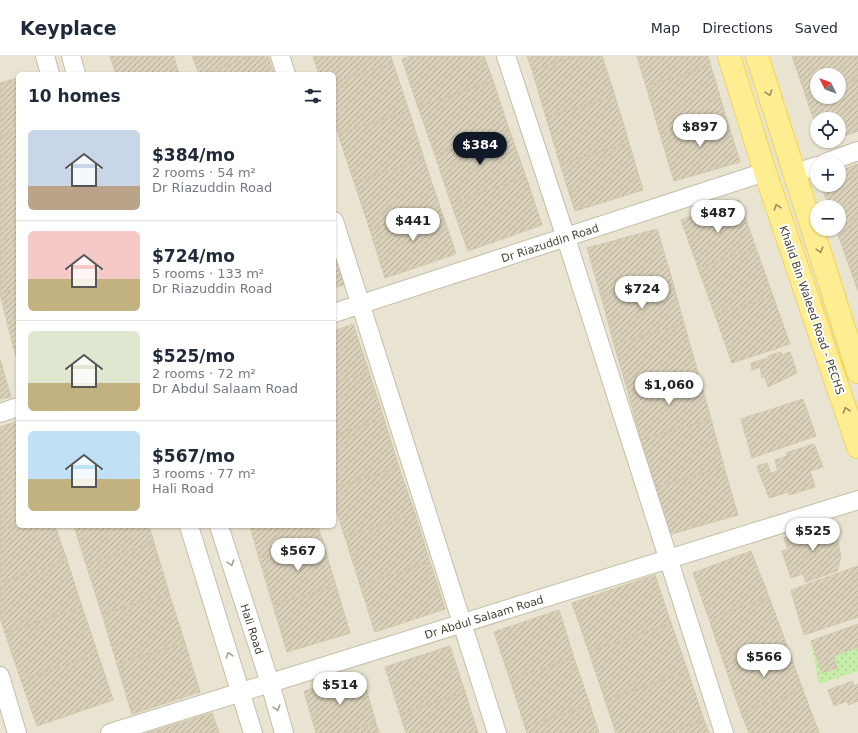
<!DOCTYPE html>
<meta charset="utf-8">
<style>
body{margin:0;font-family:"DejaVu Sans",sans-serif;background:#f6f6f7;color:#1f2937;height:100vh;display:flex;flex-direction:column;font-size:15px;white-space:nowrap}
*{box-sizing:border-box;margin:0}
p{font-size:13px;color:#747a83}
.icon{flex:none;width:22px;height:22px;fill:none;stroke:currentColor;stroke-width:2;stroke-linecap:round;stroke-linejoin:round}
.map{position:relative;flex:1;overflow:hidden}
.panel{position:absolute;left:16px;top:16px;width:320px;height:456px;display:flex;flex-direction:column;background:#fff;border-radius:6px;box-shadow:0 1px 3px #0004}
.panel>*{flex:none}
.needle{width:26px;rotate:312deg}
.buttons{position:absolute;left:810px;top:12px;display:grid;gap:8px}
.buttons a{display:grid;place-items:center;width:36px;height:36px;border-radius:50%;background:#fff;box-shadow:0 1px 3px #0004;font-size:20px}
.price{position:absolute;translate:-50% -34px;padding:0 9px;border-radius:14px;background:#fff;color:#222;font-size:13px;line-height:26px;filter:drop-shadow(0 1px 2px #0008)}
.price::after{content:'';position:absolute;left:50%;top:24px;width:12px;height:9px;margin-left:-6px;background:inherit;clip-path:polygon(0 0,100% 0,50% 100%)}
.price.active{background:#111827;color:#fff}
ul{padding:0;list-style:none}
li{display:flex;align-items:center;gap:12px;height:100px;padding:0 12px}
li+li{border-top:1px solid #e0e1e3}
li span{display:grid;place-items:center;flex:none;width:112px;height:80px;border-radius:6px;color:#555}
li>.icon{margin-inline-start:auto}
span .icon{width:48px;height:48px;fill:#fffc;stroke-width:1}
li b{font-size:17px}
h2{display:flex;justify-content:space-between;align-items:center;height:48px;padding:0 12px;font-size:17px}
header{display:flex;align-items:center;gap:24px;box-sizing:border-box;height:56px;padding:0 20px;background:#fff;border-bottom:1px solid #e0e1e3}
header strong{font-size:19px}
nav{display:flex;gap:22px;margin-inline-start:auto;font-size:14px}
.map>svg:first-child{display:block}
.residential{fill:#e9e4d1;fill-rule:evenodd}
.green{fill:url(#green-dots)}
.building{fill:url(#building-hatch);stroke:#d2c7aa}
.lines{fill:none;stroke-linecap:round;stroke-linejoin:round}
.minor-casing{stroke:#c3bda8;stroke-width:20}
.major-casing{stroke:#f1d554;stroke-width:24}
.minor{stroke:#fff;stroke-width:18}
.major{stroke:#ffed91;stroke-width:22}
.oneway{stroke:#998e5d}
.oneway2{stroke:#a2a099}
.labels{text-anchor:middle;stroke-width:4;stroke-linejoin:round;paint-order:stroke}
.street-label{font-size:11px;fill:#464133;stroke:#fff}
</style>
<header>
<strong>Keyplace</strong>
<nav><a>Map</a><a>Directions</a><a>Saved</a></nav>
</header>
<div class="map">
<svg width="858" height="677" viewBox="0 0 858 677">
<defs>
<pattern id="green-dots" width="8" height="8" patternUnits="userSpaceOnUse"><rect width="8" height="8" fill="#c5eda7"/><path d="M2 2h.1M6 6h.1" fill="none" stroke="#abcc90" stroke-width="1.8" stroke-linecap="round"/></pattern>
<pattern id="building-hatch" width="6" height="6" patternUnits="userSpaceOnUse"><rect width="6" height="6" fill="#dad1ba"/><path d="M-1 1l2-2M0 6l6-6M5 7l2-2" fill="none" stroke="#b3ab98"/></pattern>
</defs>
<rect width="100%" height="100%" fill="#f4f1e3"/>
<path class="residential" d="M0 0H858V677H0ZM18 18H334V470H18ZM817 19H839V41H817ZM817 63H839V85H817ZM817 107H839V129H817ZM817 151H839V173H817Z"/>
<path class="green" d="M858 569V615L819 628 811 585Z"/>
<path class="building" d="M110 0H174L179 18H116Z
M192 0H253L203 18H199Z
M253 0H268L274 18H203Z
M313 0H391L393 7 334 26V18H319Z
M410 0H484L493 25 418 51 402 3Z
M527 0H577L532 14Z
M577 0H602L615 40 546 61 532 14Z
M637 0H708L711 10 646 30Z
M792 0H858V23L839 30V19H817V37L806 41Z
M393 7 409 55 338 78 334 65V26Z
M711 10 725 58 660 78 646 30Z
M18 22V75L0 80V27Z
M858 23V75L839 82V63H817V73L806 41 817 37V41H839V30Z
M493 25 509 73 435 99 418 51Z
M615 40 629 87 560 108 546 61Z
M409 55 424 103 354 126 338 78Z
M725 58 740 106 674 125 660 78Z
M509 73 526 121 451 147 435 99Z
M18 75V127L0 133V80Z
M629 87 643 134 575 155 560 108Z
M424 103 440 151 370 174 354 126Z
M858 108V162L839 169V151H829L821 129H839V115Z
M526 121 542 169 468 195 451 147Z
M18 127V180L0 185V133Z
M739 144 756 192 698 212 681 164Z
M440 151 456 198 385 222 370 174Z
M858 162V216L852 218 836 173H839V169Z
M657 173 671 220 601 240 587 192Z
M18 180V232L0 238V185Z
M334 185 349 227 334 232Z
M756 192 773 240 715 259 698 212Z
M858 216V235L852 218Z
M671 220 684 268 614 288 601 240Z
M18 232V285L12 286 0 238Z
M773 240 790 288 732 307 715 259Z
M353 268 369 316 334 327V275Z
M684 268 698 316 628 336 614 288Z
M18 285V307L12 286Z
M781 296 782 299 790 296 797 317 768 331 765 321 762 322 760 311 752 314 751 307 768 302V300Z
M0 303 11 341 0 343Z
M369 316 384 363 334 379V327Z
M698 316 711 363 641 384 628 336Z
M803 343 816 380 752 402 741 363Z
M384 363 399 411 334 432V379Z
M711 363 724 411 655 431 641 384Z
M18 365V417L0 423V371Z
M814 388 823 411 810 415 815 431 789 439 788 436 769 442 757 410 767 407 771 417 778 415 775 404 787 400 786 397Z
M399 411 415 458 345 481 334 448V432Z
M724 411 738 459 668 479 655 431Z
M18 417V469L0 475V423Z
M415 458 430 506 360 529 345 481Z
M828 465 836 476 841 501 837 515 806 526 803 518 791 522 782 495 788 493 784 482Z
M18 469V470H55L67 504 0 527V475Z
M74 470H149L154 487 86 508Z
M250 470H318L322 483 259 502Z
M322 483 336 530 273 549 259 502Z
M154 487 169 537 102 558 86 508Z
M751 495 769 541 709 563 693 517Z
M67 504 82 551 5 577 0 561V527Z
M430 506 445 553 375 576 360 529Z
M858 510V561L804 579 791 534Z
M655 519 671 567 589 596 572 547Z
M336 530 350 577 287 596 273 549Z
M169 537 185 587 117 608 102 558Z
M769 541 786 587 725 610 709 563Z
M82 551 98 598 21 624 5 577Z
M559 554 574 602 510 623 494 576Z
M671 567 688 616 605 644 589 596Z
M858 568V591L833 600 837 612 822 617 811 585Z
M185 587 200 636 132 658 117 608Z
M786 587 803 634 741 657 725 610Z
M450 590 465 636 400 658 385 611Z
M98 598 113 644 37 670 21 624Z
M574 602 590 649 525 671 510 623Z
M688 616 704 664 668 677H616L605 644Z
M362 618 376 667 342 677H316L304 635Z
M853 625 854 630 858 628V645L848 649 847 645 834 650 828 634Z
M803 634 819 677H749L741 657Z
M465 636 478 677H406L400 658Z
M590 649 599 677H527L525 671Z
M212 657 219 677H147Z
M704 664 709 677H668Z
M376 667 379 677H342Z"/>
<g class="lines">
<g class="minor-casing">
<path id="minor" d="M45 0 50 18
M71 0 76 18
M280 0 286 18
M506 0 566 182 724 677
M825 107 858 95
M795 117 817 110
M334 165 497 677
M334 257 765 116
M0 357 18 351
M189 470 253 677
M219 470 270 627 284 677
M0 620 17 677
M110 677 858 444"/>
</g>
<g class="major-casing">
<path id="major" d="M729 0 765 116 858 391
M757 0 858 316"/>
</g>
<use href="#minor" class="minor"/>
<use href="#major" class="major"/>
</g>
<defs><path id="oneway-chevron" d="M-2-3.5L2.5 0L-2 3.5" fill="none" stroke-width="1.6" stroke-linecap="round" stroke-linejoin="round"/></defs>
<g class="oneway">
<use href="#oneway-chevron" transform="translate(769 37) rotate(72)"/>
<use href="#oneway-chevron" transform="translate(777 151) rotate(-109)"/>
<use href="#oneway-chevron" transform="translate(820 194) rotate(73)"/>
<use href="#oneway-chevron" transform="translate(846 354) rotate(-109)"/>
</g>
<g class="oneway2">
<use href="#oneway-chevron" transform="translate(231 507) rotate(72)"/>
<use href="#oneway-chevron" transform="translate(229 599) rotate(-107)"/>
<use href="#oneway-chevron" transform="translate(277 652) rotate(74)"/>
</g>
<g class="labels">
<g class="street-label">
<text transform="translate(550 187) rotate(-18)" y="4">Dr Riazuddin Road</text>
<text transform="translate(812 254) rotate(71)" y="4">Khalid Bin Waleed Road - PECHS</text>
<text transform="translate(484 561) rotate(-17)" y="4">Dr Abdul Salaam Road</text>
<text transform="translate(252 573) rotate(72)" y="4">Hali Road</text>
</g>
</g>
</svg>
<div class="buttons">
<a><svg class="needle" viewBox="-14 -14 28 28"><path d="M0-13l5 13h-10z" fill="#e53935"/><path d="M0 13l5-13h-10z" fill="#747a83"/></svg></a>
<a><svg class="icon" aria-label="locate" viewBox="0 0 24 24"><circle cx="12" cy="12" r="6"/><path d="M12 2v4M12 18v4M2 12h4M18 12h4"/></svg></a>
<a>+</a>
<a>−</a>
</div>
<b class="price" style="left:700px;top:92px">$897</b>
<b class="price active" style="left:480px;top:110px">$384</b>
<b class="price" style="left:718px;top:178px">$487</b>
<b class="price" style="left:413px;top:186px">$441</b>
<b class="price" style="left:642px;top:254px">$724</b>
<b class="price" style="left:669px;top:350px">$1,060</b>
<b class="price" style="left:813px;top:496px">$525</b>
<b class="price" style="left:298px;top:516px">$567</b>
<b class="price" style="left:764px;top:622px">$566</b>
<b class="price" style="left:340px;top:650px">$514</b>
<section class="panel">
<h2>10 homes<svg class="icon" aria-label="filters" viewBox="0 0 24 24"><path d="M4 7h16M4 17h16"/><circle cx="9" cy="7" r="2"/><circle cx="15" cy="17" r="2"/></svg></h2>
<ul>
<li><span style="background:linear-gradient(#c9d6e8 70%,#b9a48a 0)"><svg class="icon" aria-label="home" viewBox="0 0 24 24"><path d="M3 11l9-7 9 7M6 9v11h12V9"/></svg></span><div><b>$384/mo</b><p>2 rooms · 54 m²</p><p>Dr Riazuddin Road</p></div></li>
<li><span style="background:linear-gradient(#f6c9c9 60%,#c2b280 0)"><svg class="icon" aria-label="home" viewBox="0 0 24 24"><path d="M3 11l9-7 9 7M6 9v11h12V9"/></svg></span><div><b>$724/mo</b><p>5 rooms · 133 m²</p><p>Dr Riazuddin Road</p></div></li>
<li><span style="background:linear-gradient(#dfe7d0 65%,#c2b280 0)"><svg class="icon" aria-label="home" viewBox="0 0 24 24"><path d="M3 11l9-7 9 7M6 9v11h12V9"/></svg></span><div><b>$525/mo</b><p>2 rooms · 72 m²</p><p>Dr Abdul Salaam Road</p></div></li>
<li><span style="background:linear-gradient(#bfe0f5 60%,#c2b280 0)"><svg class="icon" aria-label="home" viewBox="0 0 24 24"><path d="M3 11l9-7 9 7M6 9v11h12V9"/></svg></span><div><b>$567/mo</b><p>3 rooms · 77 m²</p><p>Hali Road</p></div></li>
</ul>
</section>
</div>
